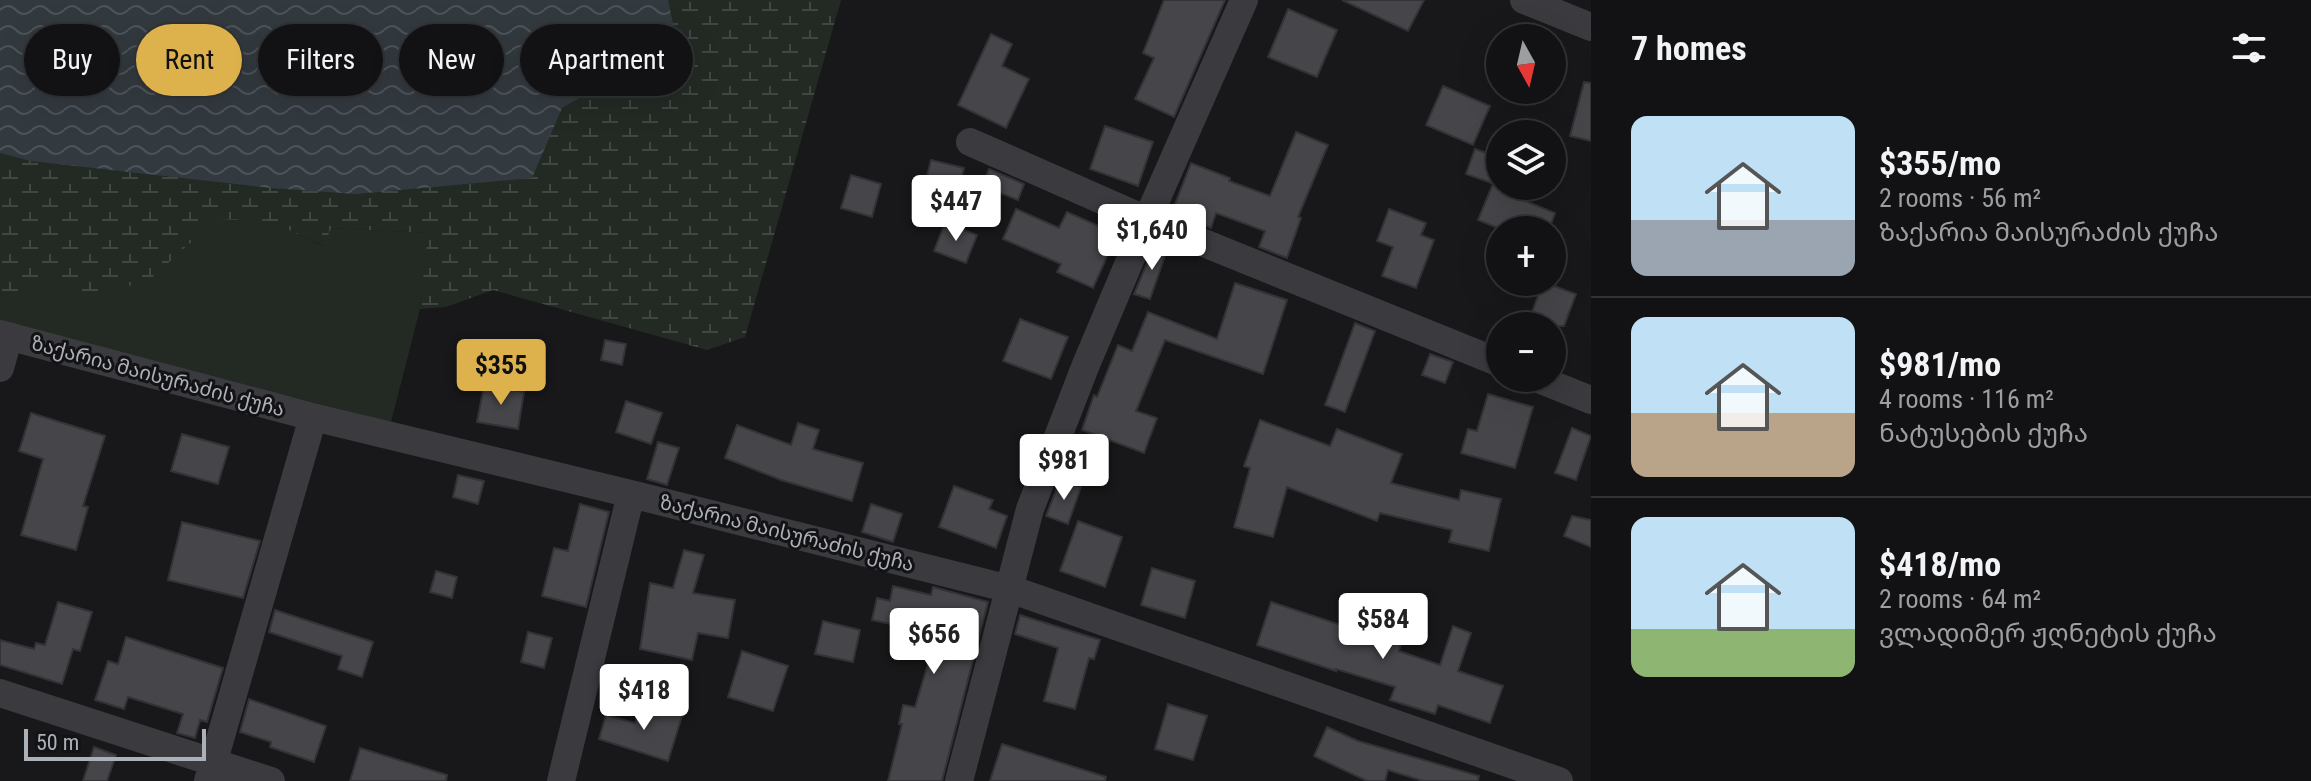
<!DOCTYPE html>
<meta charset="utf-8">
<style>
body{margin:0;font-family:"Roboto Condensed","Noto Sans Georgian",sans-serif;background:#1b1b1d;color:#f1f3f6;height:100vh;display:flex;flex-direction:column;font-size:30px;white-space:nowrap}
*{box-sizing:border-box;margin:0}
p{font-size:26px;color:#9c9ea0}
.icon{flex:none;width:44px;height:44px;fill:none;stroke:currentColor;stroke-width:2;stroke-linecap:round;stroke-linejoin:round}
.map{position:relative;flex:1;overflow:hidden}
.panel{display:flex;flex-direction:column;background:#121214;width:720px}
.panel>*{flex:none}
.hud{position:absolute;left:24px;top:24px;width:760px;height:72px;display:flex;gap:16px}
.needle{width:52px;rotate:172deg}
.controls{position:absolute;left:1486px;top:24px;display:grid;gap:16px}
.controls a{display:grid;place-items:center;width:80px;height:80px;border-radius:50%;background:#121214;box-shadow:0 8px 32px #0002,0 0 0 2px #313234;font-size:40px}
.scale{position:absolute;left:24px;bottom:20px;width:182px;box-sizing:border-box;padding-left:8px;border:4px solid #acb0b8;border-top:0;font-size:22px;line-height:28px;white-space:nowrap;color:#acb0b8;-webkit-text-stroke:6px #131315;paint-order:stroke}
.price{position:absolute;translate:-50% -68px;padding:0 18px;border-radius:8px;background:#fff;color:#222;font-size:26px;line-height:52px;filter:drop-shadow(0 2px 4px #0008)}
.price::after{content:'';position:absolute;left:50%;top:48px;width:24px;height:18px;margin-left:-12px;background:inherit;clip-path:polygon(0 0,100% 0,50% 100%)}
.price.selected{background:#ddb24d;color:#111}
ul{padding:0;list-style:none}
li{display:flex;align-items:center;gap:24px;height:200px;padding:0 40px}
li+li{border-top:2px solid #313234}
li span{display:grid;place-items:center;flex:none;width:224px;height:160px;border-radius:16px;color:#555}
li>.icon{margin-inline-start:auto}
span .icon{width:96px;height:96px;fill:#fffc;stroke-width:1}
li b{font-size:34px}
h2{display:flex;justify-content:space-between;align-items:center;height:96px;padding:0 40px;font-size:34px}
.pill{padding:0 28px;border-radius:36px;background:#121214;box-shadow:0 8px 32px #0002,0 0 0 2px #313234;font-size:28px;line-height:72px}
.pill.selected{background:#ddb24d;color:#111}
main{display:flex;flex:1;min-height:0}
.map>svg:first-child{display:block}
.grass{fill:#232a24}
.wetland{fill:url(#wetland-marsh)}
.water{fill:url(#water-waves)}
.building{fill:#46464a;stroke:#333336;stroke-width:2}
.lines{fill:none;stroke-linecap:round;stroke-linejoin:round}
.minor{stroke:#3a3a3f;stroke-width:28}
.labels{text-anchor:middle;stroke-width:6;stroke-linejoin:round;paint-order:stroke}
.street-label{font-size:20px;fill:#acb0b8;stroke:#131315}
</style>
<main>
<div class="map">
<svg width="1591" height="781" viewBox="0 0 1591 781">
<defs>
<pattern id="wetland-marsh" width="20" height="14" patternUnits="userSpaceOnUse" patternTransform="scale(2)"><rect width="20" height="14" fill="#232a24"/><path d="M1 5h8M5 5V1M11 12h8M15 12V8" fill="none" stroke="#404642"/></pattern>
<pattern id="water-waves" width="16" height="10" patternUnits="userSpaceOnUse" patternTransform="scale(2)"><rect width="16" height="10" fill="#32393f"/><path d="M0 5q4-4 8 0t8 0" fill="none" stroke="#4d5359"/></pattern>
</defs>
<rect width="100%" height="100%" fill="#18181a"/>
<path class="grass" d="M217 218 270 221 323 246 330 228 429 233 420 309 391 422 0 323V292L21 303 51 276 190 243Z"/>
<path class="wetland" d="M666 0H841L745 337 707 350 493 290 446 307 420 309 428 233 331 228 324 246 269 221 217 219 148 281 85 297 51 276 21 303 0 292V153L562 108 677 43Z"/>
<path class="water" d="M0 0H668L677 43 562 108 532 178 356 194 271 188 31 161 0 153Z"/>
<path class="building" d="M1164 0H1225L1174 117 1135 99 1154 58 1143 53Z
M1342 0H1424L1408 31Z
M1288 9 1337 30 1317 77 1268 57Z
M991 34 1012 44 1002 66 1029 79 1006 128 958 105Z
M1584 82 1591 83V141L1570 136Z
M1443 86 1490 106 1473 145 1426 125Z
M1105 126 1153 142 1138 186 1090 169Z
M1296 132 1328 145 1298 217 1301 218 1287 258 1259 247 1265 231 1216 213 1211 228 1172 212 1191 163 1230 178 1229 181 1270 196Z
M1475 149 1500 158V186L1466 174Z
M931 160 964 168 954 206 922 197Z
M989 169 1024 184 1018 200 982 186Z
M851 175 881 184 872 217 841 208Z
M1492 186H1528L1523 200 1555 213 1549 230H1503L1478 220Z
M1016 209 1059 228 1067 212 1117 234 1093 288 1057 272 1061 264 1003 239Z
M1389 209 1426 223 1421 235 1434 240 1416 288 1382 276 1393 247 1377 241Z
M945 223 977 235 966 263 934 251Z
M1156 242 1168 247 1150 299 1134 294Z
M1543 282 1576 294 1564 326H1527Z
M1235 283 1287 300 1263 374 1165 340 1136 411 1157 418 1144 453 1082 430 1094 395 1097 397 1118 345 1132 351 1148 312 1217 339Z
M1020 319 1068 337 1051 379 1003 361Z
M1355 323 1375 331 1345 412 1325 405Z
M605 340 626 344 622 365 601 360Z
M1430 354 1453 362 1445 383 1422 375Z
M484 386 524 392 518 429 477 422Z
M1488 394 1533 407 1515 468 1461 453 1468 429 1477 431Z
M626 401 662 413 651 444 616 432Z
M31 413 105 436 83 506 88 507 76 550 21 535 43 459 19 451Z
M1260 420 1330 446 1337 429 1402 454 1391 483 1459 500 1461 490 1501 499 1489 551 1449 542 1452 530 1380 513 1377 521 1287 487 1273 537 1234 527 1250 468 1244 466Z
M798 423 819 430 813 449 863 463 852 501 781 480 725 458 737 425 791 445Z
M1572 428 1591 436 1576 480 1555 473Z
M182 434 229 447 218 484 171 471Z
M658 442 679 448 667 485 647 479Z
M458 475 484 481 478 504 453 497Z
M1060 480 1081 487 1068 524 1046 516Z
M954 486 993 500 989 509 1007 516 996 548 939 527Z
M580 504 609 512 586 607 542 596 554 548 568 551Z
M871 504 902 514 893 542 862 532Z
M1572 516 1591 520V547L1564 536Z
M1078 521 1122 537 1105 587 1060 571Z
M182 522 260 541 243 598 168 580Z
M684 550 704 555 693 593 735 600 728 638 698 633 692 660 640 649 650 583 673 588Z
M1152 568 1195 581 1185 618 1141 605Z
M436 571 457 577 452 598 430 592Z
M893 586 931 595 933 587 988 602 942 781H888L902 724H899L903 705 915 707 937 634 872 620 877 598 890 601Z
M58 602 92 612 80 651 73 649 62 684 0 665V640L34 649 36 643 45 645Z
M1271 602 1365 633 1370 616 1406 627 1399 651 1440 665 1453 626 1471 633 1458 671 1503 686 1490 723 1438 705 1435 714 1390 700 1395 687 1336 669V671L1257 645Z
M275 610 373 642 362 677 338 669 342 656 269 632Z
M1020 615 1100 640 1094 659 1089 658 1075 709 1044 701 1058 648 1015 634Z
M823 621 860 630 853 662 815 654Z
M528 632 552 638 544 668 521 662Z
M126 637 223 668 207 722 200 720 195 738 177 733 183 714 128 697 124 709 95 700 108 661 118 664Z
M742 651 788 666 773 711 728 697Z
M249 699 326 726 314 762 270 747 271 742 240 732Z
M641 704 682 716 668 761 599 739 606 715 635 723Z
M1168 704 1207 716 1193 760 1155 749Z
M1327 727 1358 741 1479 776 1478 781H1423L1388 770 1385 781H1367L1314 756Z
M1002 744 1106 777 1105 781H990Z
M94 747 116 755 107 781H83Z
M360 748 447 775 446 781H350Z"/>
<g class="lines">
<path class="minor" d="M1524 0 1591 27
M970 142 1147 220 1500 363
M0 334 313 417 631 494 1010 589 1559 781
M0 368 9 336
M1536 378 1591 400
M0 693 271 781
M208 781 313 417
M561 781 631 494
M959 781 1030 509 1085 367 1147 220 1244 0"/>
</g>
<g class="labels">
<g class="street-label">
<text transform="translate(158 376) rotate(15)" y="7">ზაქარია მაისურაძის ქუჩა</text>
<text transform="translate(787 533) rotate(14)" y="7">ზაქარია მაისურაძის ქუჩა</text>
</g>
</g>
</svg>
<div class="controls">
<a><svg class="needle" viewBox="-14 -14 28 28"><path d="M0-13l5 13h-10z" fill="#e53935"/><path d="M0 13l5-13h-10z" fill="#9c9ea0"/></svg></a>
<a><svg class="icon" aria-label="layers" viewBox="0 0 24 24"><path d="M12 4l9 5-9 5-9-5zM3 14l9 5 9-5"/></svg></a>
<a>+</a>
<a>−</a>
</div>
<div class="scale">50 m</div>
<b class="price" style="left:956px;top:243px">$447</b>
<b class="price" style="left:1152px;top:272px">$1,640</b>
<b class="price selected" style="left:501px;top:407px">$355</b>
<b class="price" style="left:1064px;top:502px">$981</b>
<b class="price" style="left:1383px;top:661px">$584</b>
<b class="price" style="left:934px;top:676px">$656</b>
<b class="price" style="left:644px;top:732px">$418</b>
<div class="hud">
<a class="pill">Buy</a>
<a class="pill selected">Rent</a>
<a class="pill">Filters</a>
<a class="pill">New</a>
<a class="pill">Apartment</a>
</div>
</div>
<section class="panel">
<h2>7 homes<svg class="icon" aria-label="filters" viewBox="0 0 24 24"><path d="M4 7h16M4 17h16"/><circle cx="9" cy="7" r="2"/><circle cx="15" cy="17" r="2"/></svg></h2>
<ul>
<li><span style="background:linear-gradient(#bfe0f5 65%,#9aa5b1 0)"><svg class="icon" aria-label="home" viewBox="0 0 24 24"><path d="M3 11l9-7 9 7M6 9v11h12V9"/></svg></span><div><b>$355/mo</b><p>2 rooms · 56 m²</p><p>ზაქარია მაისურაძის ქუჩა</p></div></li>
<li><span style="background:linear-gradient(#bfe0f5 60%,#b9a48a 0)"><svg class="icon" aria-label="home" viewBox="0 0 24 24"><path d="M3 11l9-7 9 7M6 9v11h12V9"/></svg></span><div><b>$981/mo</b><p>4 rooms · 116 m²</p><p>ნატუსების ქუჩა</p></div></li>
<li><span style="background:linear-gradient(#bfe0f5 70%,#8fb573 0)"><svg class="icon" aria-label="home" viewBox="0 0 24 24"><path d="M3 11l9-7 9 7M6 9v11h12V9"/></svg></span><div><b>$418/mo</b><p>2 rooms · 64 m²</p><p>ვლადიმერ ჟღნეტის ქუჩა</p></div></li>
</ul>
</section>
</main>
